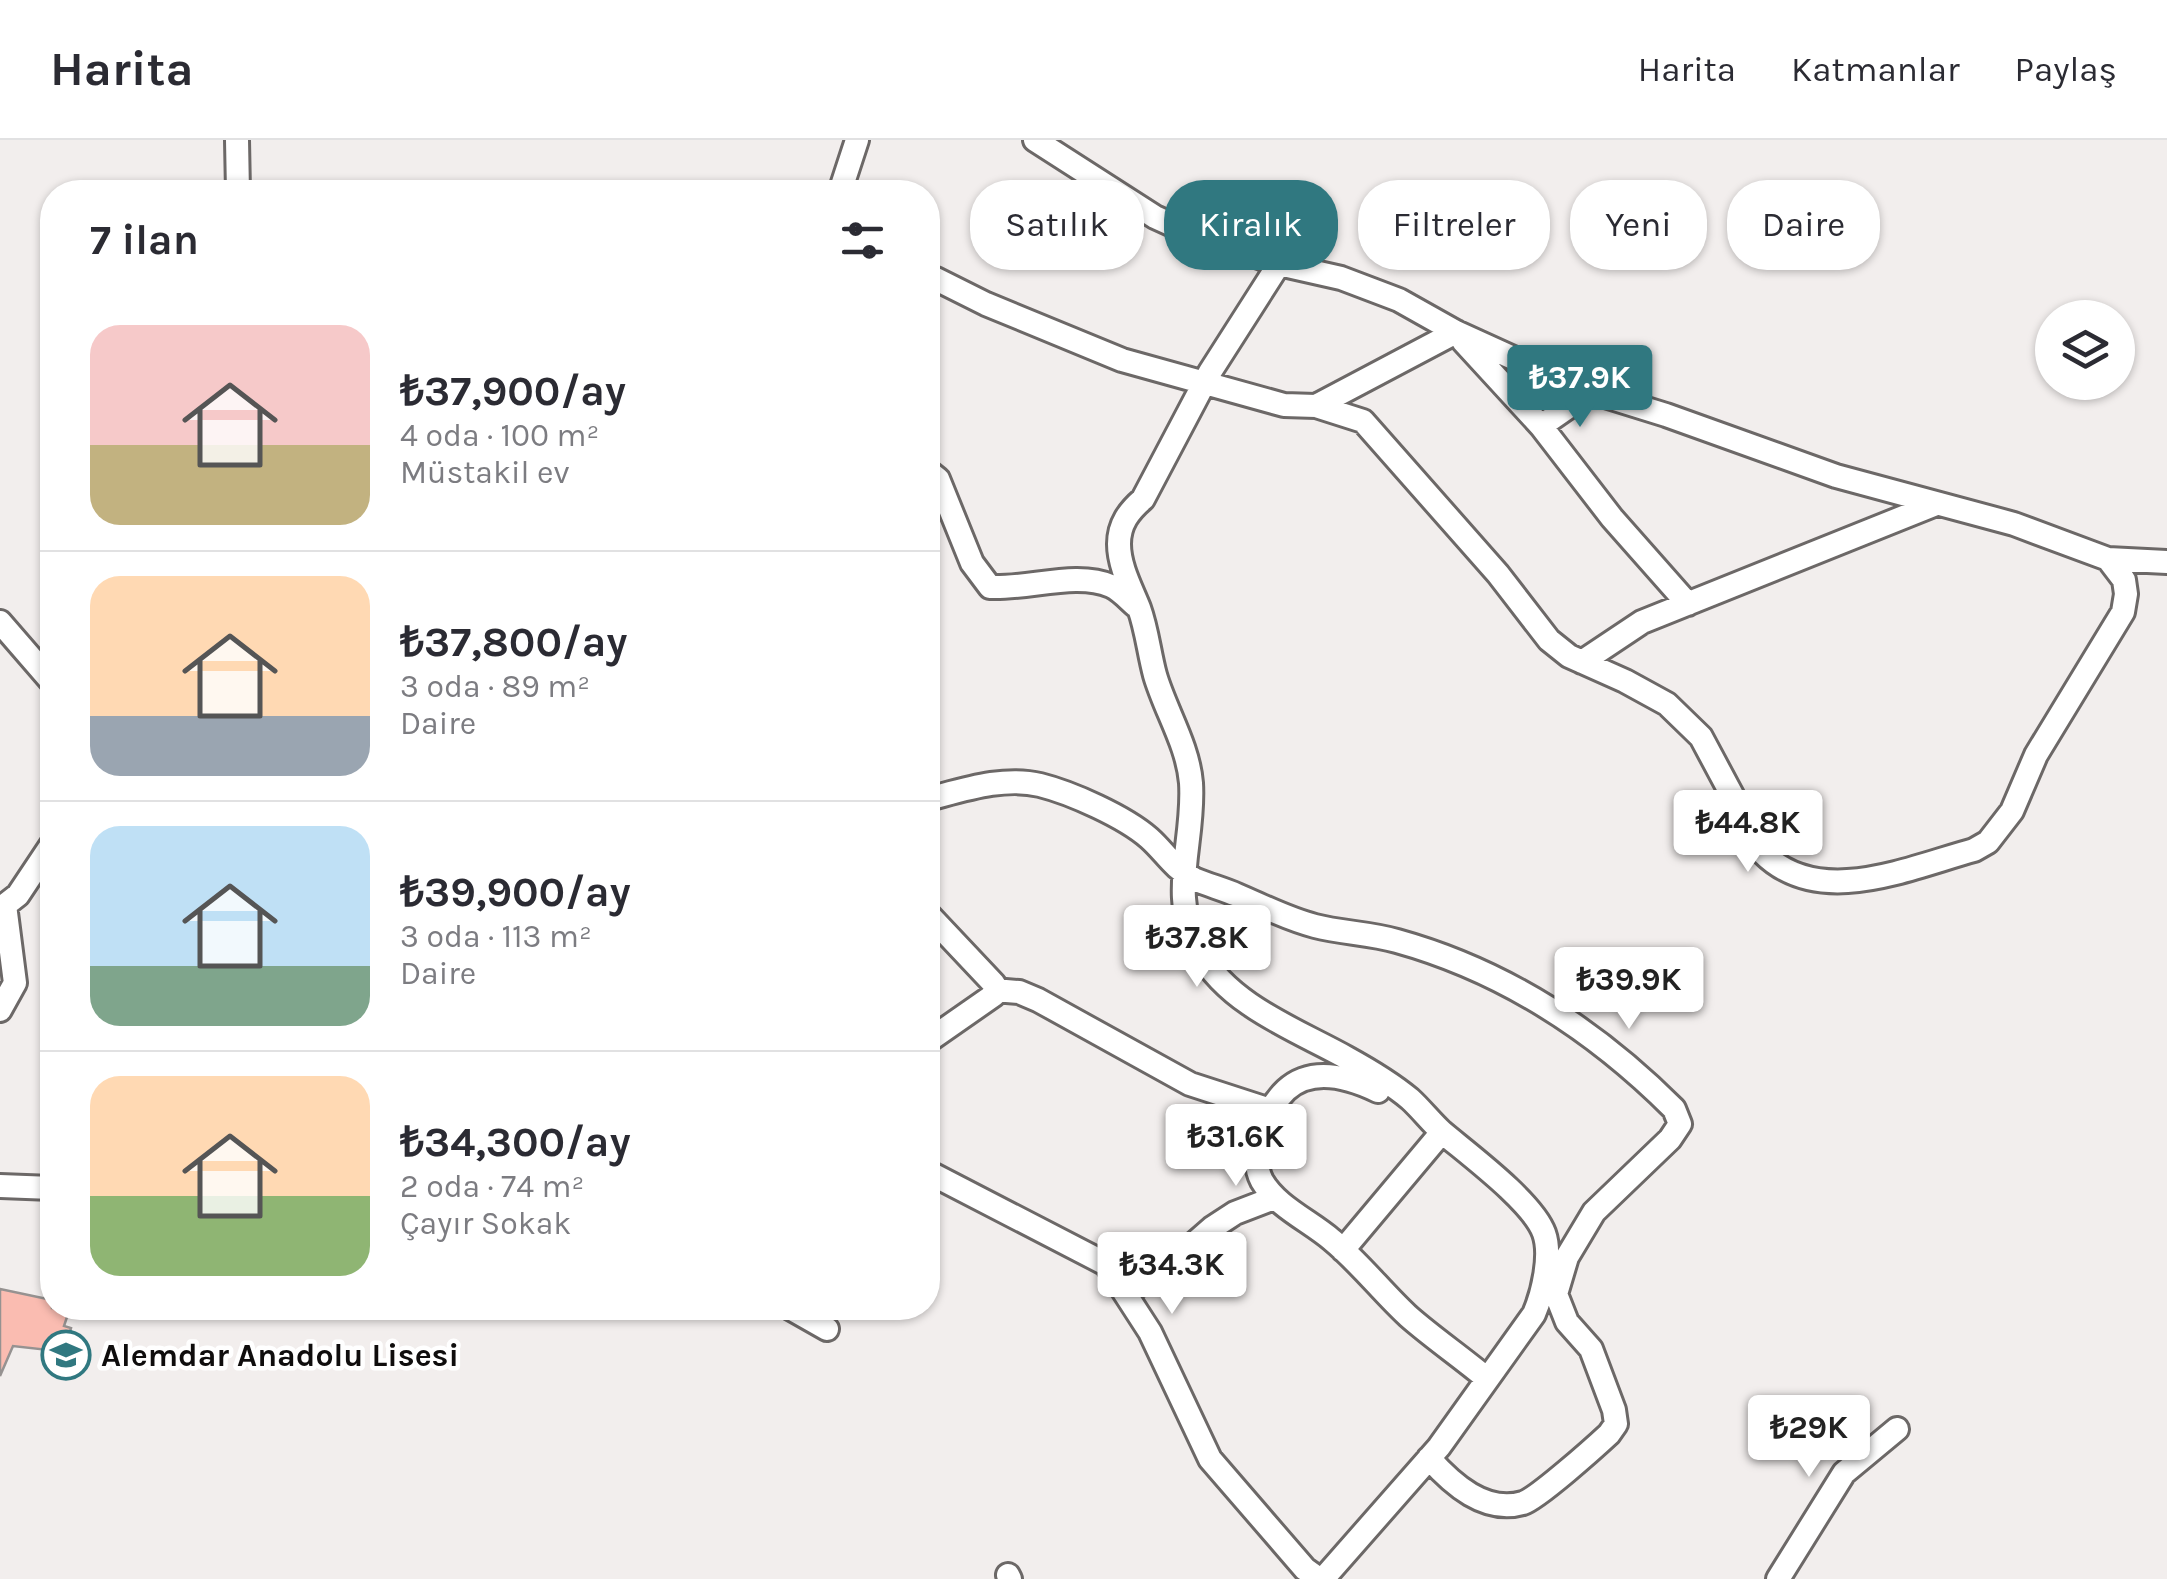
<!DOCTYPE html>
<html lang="tr">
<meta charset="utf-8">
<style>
body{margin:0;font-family:Karla,sans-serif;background:#f2f2f3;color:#2b2b33;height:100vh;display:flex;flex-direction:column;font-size:38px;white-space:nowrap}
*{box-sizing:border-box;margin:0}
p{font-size:32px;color:#7c7c81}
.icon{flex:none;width:55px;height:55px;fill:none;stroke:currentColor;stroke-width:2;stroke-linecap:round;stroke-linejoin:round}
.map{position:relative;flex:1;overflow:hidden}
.panel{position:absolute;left:40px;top:40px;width:900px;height:1140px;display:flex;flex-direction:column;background:#fff;border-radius:40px;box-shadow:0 2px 8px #0004}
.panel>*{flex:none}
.banner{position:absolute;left:970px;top:40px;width:950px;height:90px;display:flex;gap:20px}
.buttons{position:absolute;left:2035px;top:160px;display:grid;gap:20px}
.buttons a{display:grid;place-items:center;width:100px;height:100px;border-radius:50%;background:#fff;box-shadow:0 2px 8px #0004;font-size:50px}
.price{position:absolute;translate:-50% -85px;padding:0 22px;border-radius:10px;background:#fff;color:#222;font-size:32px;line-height:65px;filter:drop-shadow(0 2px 5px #0008)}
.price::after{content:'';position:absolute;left:50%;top:60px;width:30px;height:22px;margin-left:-15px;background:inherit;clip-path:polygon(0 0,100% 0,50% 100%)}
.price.selected{background:#307880;color:#fff}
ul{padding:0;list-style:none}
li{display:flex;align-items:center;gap:30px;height:250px;padding:0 50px}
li+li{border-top:2px solid #e1e1e2}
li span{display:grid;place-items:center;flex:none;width:280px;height:200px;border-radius:30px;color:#555}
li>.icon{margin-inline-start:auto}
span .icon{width:120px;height:120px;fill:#fffc;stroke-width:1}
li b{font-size:42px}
h2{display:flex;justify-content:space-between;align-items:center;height:120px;padding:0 50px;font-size:42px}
.chip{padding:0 35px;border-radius:40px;background:#fff;box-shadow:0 2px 8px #0004;font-size:35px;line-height:90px}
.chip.selected{background:#307880;color:#fff}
header{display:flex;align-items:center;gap:60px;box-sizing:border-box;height:140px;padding:0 50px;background:#fff;border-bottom:2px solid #e1e1e2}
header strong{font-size:48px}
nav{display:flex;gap:55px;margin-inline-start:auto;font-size:35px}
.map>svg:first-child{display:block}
.building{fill:#fabcb1;stroke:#969291;stroke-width:2.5}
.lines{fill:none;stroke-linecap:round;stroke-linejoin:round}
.minor-casing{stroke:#6c6867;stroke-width:28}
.minor{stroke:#fff;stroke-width:22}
.labels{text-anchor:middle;stroke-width:9;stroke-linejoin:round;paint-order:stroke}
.poi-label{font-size:32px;font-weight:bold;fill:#0f0d0d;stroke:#fff;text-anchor:start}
</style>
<header>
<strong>Harita</strong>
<nav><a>Harita</a><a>Katmanlar</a><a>Paylaş</a></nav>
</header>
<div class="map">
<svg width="2167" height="1439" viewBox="0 0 2167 1439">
<rect width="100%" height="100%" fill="#f2eeed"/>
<path class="building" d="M0 1149 52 1160V1168H70L64 1186 71 1188 67 1203 60 1202 57 1211 13 1206 0 1236Z"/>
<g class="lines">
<g class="minor-casing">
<path id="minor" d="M237 0 238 52
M840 52 857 0
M1279 124 1210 232 1143 359C1129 371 1119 384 1119 404 1119 426 1131 448 1139 468 1147 490 1149 513 1155 535 1165 570 1188 605 1191 643 1195 703 1167 755 1200 813 1230 866 1297 890 1347 918 1367 929 1392 944 1410 959 1421 969 1431 982 1442 992 1468 1014 1533 1062 1544 1093 1552 1115 1543 1153 1534 1174L1439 1307 1323 1439
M928 139H936L986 164 1122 220 1284 265 1316 266 1363 281 1498 434 1549 500 1569 516 1625 541 1667 564 1701 597 1763 713C1819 769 1908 728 1974 710L1988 702 2012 671 2036 615 2123 472 2126 454 2124 440 2108 419 2014 384 1836 336 1666 275 1579 248 1456 192 1399 160 1341 138 1279 124 1188 92 1155 77 1035 0
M1463 201 1541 286 1612 378 1688 464
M1316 266 1456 192
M1541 286 1590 252
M928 331 938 339 972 423 990 447C1029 449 1077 431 1111 446 1120 450 1128 459 1136 466
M2108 419 2167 422
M0 482 52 542
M1582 522 1642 482 1936 364
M928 659C963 650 1004 636 1040 645 1072 653 1125 677 1149 698 1165 712 1173 728 1194 739 1208 745 1223 749 1237 755 1263 766 1287 779 1315 786 1342 793 1370 793 1397 801 1505 831 1595 890 1674 969L1680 984 1670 999 1594 1072 1567 1117 1556 1154 1567 1182 1591 1209 1614 1270 1616 1284 1609 1294C1595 1307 1538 1358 1523 1363 1485 1374 1452 1344 1429 1318
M0 769 18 755 52 704
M928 774 994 844V850
M994 850 1019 852 1038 860 1190 944 1270 970
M0 870 15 843 5 765
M928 901 994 855V850
M1378 951C1349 937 1312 926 1286 950 1266 969 1248 1015 1262 1041 1277 1067 1310 1081 1332 1100 1360 1123 1382 1152 1408 1176 1433 1198 1461 1217 1486 1238
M928 1032 1106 1124 1150 1192 1210 1319 1305 1429 1319 1439
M0 1046 52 1048
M1343 1110 1442 992
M1127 1152 1165 1129 1212 1088 1235 1073 1274 1058
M790 1168 827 1189
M1008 1435 1010 1439
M1778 1439 1844 1333 1897 1289"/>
</g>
<use href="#minor" class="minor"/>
</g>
<defs>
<g id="school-ring" transform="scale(2.5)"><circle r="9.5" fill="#fff" stroke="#307880" stroke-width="1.5"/><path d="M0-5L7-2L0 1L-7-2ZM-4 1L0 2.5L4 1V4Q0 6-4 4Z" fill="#307880"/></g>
</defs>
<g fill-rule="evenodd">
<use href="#school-ring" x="66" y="1215"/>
</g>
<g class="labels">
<g class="poi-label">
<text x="101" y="1226">Alemdar Anadolu Lisesi</text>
</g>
</g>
</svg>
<div class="buttons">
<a><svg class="icon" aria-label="layers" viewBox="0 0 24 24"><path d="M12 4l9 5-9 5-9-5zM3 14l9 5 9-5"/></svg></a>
</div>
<b class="price selected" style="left:1580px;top:290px">₺37.9K</b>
<b class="price" style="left:1748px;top:735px">₺44.8K</b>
<b class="price" style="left:1197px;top:850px">₺37.8K</b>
<b class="price" style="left:1629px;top:892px">₺39.9K</b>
<b class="price" style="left:1236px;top:1049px">₺31.6K</b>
<b class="price" style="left:1172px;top:1177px">₺34.3K</b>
<b class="price" style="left:1809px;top:1340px">₺29K</b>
<div class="banner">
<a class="chip">Satılık</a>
<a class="chip selected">Kiralık</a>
<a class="chip">Filtreler</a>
<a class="chip">Yeni</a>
<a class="chip">Daire</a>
</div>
<section class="panel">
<h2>7 ilan<svg class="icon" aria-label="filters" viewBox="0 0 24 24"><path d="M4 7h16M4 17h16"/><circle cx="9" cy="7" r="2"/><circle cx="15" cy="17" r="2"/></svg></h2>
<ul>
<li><span style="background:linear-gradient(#f6c9c9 60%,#c2b280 0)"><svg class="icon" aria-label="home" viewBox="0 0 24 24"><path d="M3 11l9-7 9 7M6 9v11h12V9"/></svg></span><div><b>₺37,900/ay</b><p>4 oda · 100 m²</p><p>Müstakil ev</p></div></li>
<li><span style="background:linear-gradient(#ffd9b3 70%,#9aa5b1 0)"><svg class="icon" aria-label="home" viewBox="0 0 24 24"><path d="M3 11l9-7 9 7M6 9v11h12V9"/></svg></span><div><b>₺37,800/ay</b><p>3 oda · 89 m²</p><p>Daire</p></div></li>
<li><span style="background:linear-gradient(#bfe0f5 70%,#7fa58c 0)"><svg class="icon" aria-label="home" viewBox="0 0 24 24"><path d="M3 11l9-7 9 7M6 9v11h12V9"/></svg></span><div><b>₺39,900/ay</b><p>3 oda · 113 m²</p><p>Daire</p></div></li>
<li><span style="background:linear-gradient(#ffd9b3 60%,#8fb573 0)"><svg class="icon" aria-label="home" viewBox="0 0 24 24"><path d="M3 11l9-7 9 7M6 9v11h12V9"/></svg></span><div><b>₺34,300/ay</b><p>2 oda · 74 m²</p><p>Çayır Sokak</p></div></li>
</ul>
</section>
</div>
